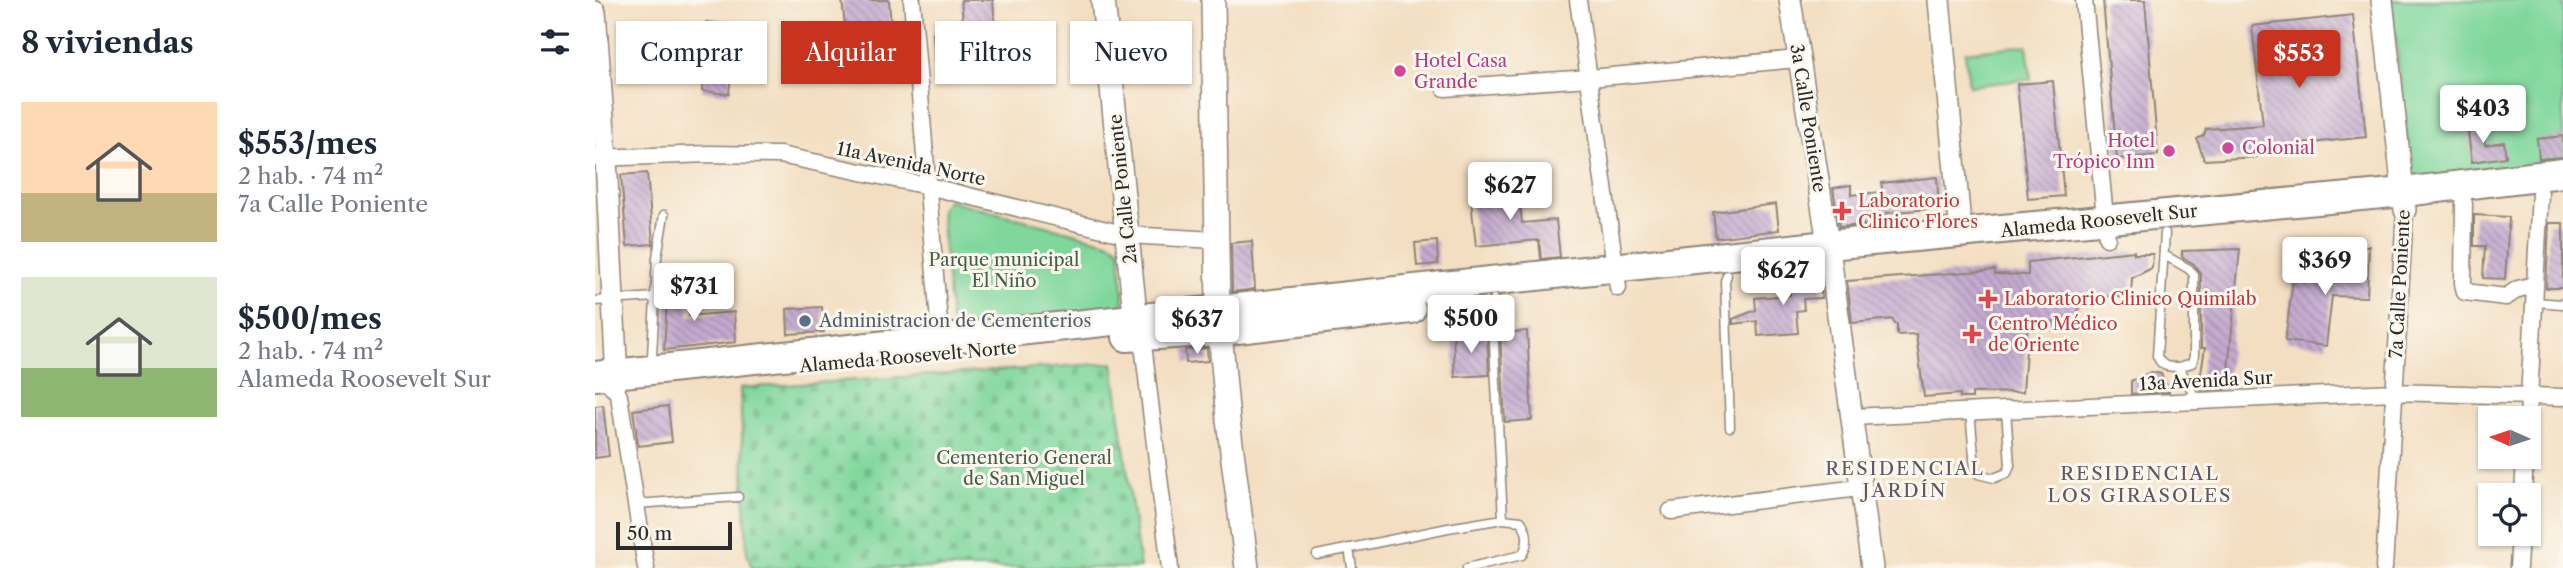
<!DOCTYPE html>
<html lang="es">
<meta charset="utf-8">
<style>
body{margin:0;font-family:"Libre Caslon Text",serif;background:#f6f6f7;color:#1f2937;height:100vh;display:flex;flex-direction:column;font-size:26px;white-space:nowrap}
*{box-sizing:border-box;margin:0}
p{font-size:23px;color:#747a83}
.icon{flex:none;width:38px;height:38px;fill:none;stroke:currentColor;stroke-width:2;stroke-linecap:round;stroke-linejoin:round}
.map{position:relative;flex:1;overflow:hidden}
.side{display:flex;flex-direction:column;background:#fff;width:595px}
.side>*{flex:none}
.hud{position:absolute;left:21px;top:21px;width:665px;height:63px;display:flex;gap:14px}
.needle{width:46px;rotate:273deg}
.tools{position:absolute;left:1883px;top:406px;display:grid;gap:14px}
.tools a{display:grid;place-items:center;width:63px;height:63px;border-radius:0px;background:#fff;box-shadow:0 2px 5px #0004;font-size:35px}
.scale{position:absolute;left:21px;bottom:18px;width:116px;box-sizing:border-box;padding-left:7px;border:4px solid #2b2b2b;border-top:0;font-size:19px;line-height:24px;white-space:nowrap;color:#2b2b2b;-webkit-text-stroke:5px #fbf7ec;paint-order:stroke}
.price{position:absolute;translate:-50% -60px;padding:0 16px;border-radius:7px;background:#fff;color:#222;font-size:23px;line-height:46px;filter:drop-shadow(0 2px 4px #0008)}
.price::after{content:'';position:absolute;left:50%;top:42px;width:21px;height:16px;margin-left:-10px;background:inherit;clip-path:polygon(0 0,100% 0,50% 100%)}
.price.selected{background:#c8321e;color:#fff}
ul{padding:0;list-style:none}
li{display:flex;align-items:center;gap:21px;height:175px;padding:0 21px}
li span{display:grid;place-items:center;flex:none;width:196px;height:140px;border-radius:0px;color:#555}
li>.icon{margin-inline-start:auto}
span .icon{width:84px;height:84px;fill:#fffc;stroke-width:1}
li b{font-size:30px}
h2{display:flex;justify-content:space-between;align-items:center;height:84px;padding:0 21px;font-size:30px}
.tag{padding:0 24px;border-radius:0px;background:#fff;box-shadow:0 2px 5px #0004;font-size:24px;line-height:63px}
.tag.selected{background:#c8321e;color:#fff}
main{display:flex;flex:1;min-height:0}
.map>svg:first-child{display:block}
.cemetery{fill:url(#cemetery-stones);stroke:#558164;stroke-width:2}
.park{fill:#7fd79c;stroke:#558164;stroke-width:2}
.building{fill:url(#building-back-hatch)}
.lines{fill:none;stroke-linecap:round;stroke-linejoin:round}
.service-casing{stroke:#8f8476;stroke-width:11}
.minor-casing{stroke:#8f8476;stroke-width:19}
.tertiary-casing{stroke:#8f8476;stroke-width:24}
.secondary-casing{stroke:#8f8476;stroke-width:26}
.trunk-casing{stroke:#8f8476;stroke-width:32}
.service{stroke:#fff;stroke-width:8}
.minor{stroke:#fff;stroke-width:16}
.tertiary{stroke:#fff;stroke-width:21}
.secondary{stroke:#fff;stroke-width:23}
.trunk{stroke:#fff;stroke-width:28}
.hotel-dot{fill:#d1479c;stroke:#fbf7ec;stroke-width:2.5}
.health-dot{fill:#e0444e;stroke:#fbf7ec;stroke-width:2.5}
.service-dot{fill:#5c6f8a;stroke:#fbf7ec;stroke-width:2.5}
.labels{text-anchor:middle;stroke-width:6;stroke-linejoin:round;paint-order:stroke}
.hotel-label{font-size:18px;fill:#b23c85;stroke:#fbf7ec;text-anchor:start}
.street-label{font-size:18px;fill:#2b2b2b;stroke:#fbf7ec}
.health-label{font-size:18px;fill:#be3a42;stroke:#fbf7ec;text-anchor:start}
.park-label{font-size:18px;fill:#445f4d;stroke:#fbf7ec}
.service-label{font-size:18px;fill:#4e5e75;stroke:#fbf7ec;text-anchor:start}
.neighbourhood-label{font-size:19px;letter-spacing:2px;fill:#615765;stroke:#fbf7ec}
</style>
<main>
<section class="side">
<h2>8 viviendas<svg class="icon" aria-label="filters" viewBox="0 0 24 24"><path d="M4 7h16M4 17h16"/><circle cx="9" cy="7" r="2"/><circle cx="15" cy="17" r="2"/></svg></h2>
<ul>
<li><span style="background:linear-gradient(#ffd9b3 65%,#c2b280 0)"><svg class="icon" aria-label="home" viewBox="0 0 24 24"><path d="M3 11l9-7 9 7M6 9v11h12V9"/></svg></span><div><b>$553/mes</b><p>2 hab. · 74 m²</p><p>7a Calle Poniente</p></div></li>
<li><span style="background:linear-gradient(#dfe7d0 65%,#8fb573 0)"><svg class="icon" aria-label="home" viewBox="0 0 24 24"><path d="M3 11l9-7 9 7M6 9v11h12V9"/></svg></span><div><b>$500/mes</b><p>2 hab. · 74 m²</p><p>Alameda Roosevelt Sur</p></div></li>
</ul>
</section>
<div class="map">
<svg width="1968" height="568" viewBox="0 0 1968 568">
<defs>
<pattern id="cemetery-stones" width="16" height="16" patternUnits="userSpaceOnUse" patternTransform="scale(1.75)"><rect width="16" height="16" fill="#7fd79c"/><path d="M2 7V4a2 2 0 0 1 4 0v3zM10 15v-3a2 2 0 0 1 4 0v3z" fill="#6eb987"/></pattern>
<pattern id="building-back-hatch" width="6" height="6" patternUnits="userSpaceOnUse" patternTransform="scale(1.75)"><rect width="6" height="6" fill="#c4aad0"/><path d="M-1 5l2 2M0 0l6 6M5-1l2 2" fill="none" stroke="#9f8ba9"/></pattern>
</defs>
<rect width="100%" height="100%" fill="#fbf7ec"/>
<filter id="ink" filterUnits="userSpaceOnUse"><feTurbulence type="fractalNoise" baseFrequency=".0143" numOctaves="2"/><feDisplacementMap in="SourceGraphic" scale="14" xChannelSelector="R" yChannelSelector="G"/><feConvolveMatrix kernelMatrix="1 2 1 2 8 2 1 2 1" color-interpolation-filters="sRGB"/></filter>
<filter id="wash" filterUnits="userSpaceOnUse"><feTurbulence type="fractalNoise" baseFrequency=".00686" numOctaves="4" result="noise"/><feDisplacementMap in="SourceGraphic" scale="28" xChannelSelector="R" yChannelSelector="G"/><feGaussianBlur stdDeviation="1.57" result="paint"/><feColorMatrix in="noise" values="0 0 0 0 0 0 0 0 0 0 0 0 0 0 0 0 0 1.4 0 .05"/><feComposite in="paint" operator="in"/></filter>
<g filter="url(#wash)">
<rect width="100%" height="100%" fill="#f3dec1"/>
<path class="cemetery" d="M518 363 545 568H157L152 553 145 388Z"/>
<path class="park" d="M1796 0H1968V173L1818 190Z
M1432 45 1436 79 1374 86 1370 52Z
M353 200 516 243 525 249 529 302 520 314 361 330 356 323 346 209Z"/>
<g id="blocks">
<path class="building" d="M247 0H294L297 43H252Z
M366 0H398L402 55 340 61 338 33 369 31Z
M1508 0H1550L1563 155 1522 159Z
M1758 15 1771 137 1661 149 1662 157 1609 160 1602 139 1609 135 1611 129 1668 125 1657 26Z
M111 22 141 25 134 94 107 91Z
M1458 81 1469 196 1433 199 1422 84Z
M1887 123 1890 145 1909 142 1911 157 1877 162 1872 125Z
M1968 136V157L1944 159 1942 139Z
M52 173 58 244 32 246 26 175Z
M1342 177 1344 208 1291 213 1292 223 1244 227 1238 188 1256 185V195L1288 192 1286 183Z
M923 187 927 223 961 220 965 257 946 259 944 240 881 246 875 192Z
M1181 204 1184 230 1121 238 1118 212Z
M1879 215 1914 217 1910 279 1888 278 1890 246H1879Z
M1954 223H1968V288H1951Z
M657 241 660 289 637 292 636 243Z
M842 241 843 264 822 266 820 243Z
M1748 245 1774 246 1772 297 1737 296 1731 346 1690 341 1699 272 1746 278Z
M1645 249 1631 389 1604 390 1598 380 1606 373 1610 348H1606V275L1599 264 1587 257V251Z
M1539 251V254H1558L1557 268 1537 278 1536 297 1484 296 1483 321 1433 322 1428 392 1377 393V398H1365V394L1329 397 1321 334 1302 335V324H1299L1298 319 1257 323 1252 281 1400 270V274L1433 275V262Z
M1223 274 1227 298 1208 299 1209 310 1201 311 1203 333 1163 336 1162 321 1138 324V319L1161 310 1160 298 1195 295 1193 277Z
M73 284 95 286 94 316 139 312 141 342 69 350Z
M227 307 229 332 193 334 192 309Z
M932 331 937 420 910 422 905 333Z
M890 333 892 334 894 375 860 377 858 334Z
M612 348 613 361 591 363 590 350Z
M1556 372 1566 374 1574 392 1536 394V381Z
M8 405 14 456 0 458V406Z
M73 406 77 442 43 446 38 410Z"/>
</g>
</g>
<g filter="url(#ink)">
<use href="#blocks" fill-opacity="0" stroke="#8f8476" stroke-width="2"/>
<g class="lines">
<g class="service-casing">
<path id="service" d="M1570 233 1562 356C1567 367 1572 367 1584 367L1602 401
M1569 255 1594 269 1599 275V356L1597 363 1584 367
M1132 275 1130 281 1135 427
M0 301 60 297
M1939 302 1968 304
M59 366 57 356 62 257 69 215
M1375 411 1380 467 1383 474 1399 478 1412 473 1415 465 1411 410
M40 504 143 497
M754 548 757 568
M722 555 853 528 908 519 897 306 899 299
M872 568 927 555C934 543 934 533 926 521L908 519"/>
</g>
<g class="minor-casing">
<path id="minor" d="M317 0 346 346
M983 0 1023 288
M1489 0 1512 238
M850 88 995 78 1203 59
M0 158 115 154 185 155 333 186 532 235 621 240
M1869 203 1868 283 1870 292 1911 297 1923 289 1939 285
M547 336 575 568
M19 386 24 396 51 568
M1256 417 1798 392 1968 397
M1933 418 1945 193
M1928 495 1930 457
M1076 511 1264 488
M1789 568 1810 210
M1923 568 1925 534"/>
</g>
<g class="tertiary-casing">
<path id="tertiary" d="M1195 0 1236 263 1277 568
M1344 0 1366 235
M1787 0 1810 210
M0 12 11 158 21 360 19 386"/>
</g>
<g class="secondary-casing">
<path id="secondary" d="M508 0 542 333
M618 0 623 309 633 420 652 568"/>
</g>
<g class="trunk-casing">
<path id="trunk" d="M532 337 625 331 816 309
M0 376 1233 245 1809 192 1968 173"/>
</g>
<use href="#service" class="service"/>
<use href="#minor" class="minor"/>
<use href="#tertiary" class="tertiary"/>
<use href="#secondary" class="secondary"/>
<use href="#trunk" class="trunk"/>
</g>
</g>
<g class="hotel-dot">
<circle cx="805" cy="71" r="7"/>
<circle cx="1633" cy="148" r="7"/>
<circle cx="1574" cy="151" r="7"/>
</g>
<g class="health-dot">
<path d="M1243.5 200.5h7v7h7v7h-7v7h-7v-7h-7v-7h7z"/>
<path d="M1389.5 288.5h7v7h7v7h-7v7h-7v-7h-7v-7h7z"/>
<path d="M1373.5 323.5h7v7h7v7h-7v7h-7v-7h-7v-7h7z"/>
</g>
<circle class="service-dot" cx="210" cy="321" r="7"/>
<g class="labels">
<g class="hotel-label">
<text x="819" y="67">Hotel Casa<tspan x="819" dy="21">Grande</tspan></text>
<text x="1560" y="147" text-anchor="end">Hotel<tspan x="1560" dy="21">Trópico Inn</tspan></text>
<text x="1647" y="154">Colonial</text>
</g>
<g class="street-label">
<text transform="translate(1213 118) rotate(81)" y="6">3a Calle Poniente</text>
<text transform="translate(316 164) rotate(12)" y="6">11a Avenida Norte</text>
<text transform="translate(528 189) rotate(-96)" y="6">2a Calle Poniente</text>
<text transform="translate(1504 221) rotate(-6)" y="6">Alameda Roosevelt Sur</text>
<text transform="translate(1805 284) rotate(-87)" y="6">7a Calle Poniente</text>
<text transform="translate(313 357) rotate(-5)" y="6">Alameda Roosevelt Norte</text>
<text transform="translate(1611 381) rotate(-3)" y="6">13a Avenida Sur</text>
</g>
<g class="health-label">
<text x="1263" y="207">Laboratorio<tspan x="1263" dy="21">Clinico Flores</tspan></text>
<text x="1409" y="305">Laboratorio Clinico Quimilab</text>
<text x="1393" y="330">Centro Médico<tspan x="1393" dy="21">de Oriente</tspan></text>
</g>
<g class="park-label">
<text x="409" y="266">Parque municipal<tspan x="409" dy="21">El Niño</tspan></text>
<text x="429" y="464">Cementerio General<tspan x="429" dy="21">de San Miguel</tspan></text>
</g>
<g class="service-label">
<text x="224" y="327">Administracion de Cementerios</text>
</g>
<g class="neighbourhood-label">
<text x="1310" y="475">RESIDENCIAL<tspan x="1310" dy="22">JARDÍN</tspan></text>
<text x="1545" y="480">RESIDENCIAL<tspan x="1545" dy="22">LOS GIRASOLES</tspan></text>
</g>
</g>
</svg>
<div class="tools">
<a><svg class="needle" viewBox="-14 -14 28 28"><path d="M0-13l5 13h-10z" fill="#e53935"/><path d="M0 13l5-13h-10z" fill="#747a83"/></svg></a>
<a><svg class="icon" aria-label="locate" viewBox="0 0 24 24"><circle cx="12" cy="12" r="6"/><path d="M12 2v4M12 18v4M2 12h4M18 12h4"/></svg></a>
</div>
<div class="scale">50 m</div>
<b class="price selected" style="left:1704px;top:90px">$553</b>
<b class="price" style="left:1888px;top:145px">$403</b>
<b class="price" style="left:915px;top:222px">$627</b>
<b class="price" style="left:1730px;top:297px">$369</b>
<b class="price" style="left:1188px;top:307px">$627</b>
<b class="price" style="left:99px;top:323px">$731</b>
<b class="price" style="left:876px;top:355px">$500</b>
<b class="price" style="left:602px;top:356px">$637</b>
<div class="hud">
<a class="tag">Comprar</a>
<a class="tag selected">Alquilar</a>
<a class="tag">Filtros</a>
<a class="tag">Nuevo</a>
</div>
</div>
</main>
